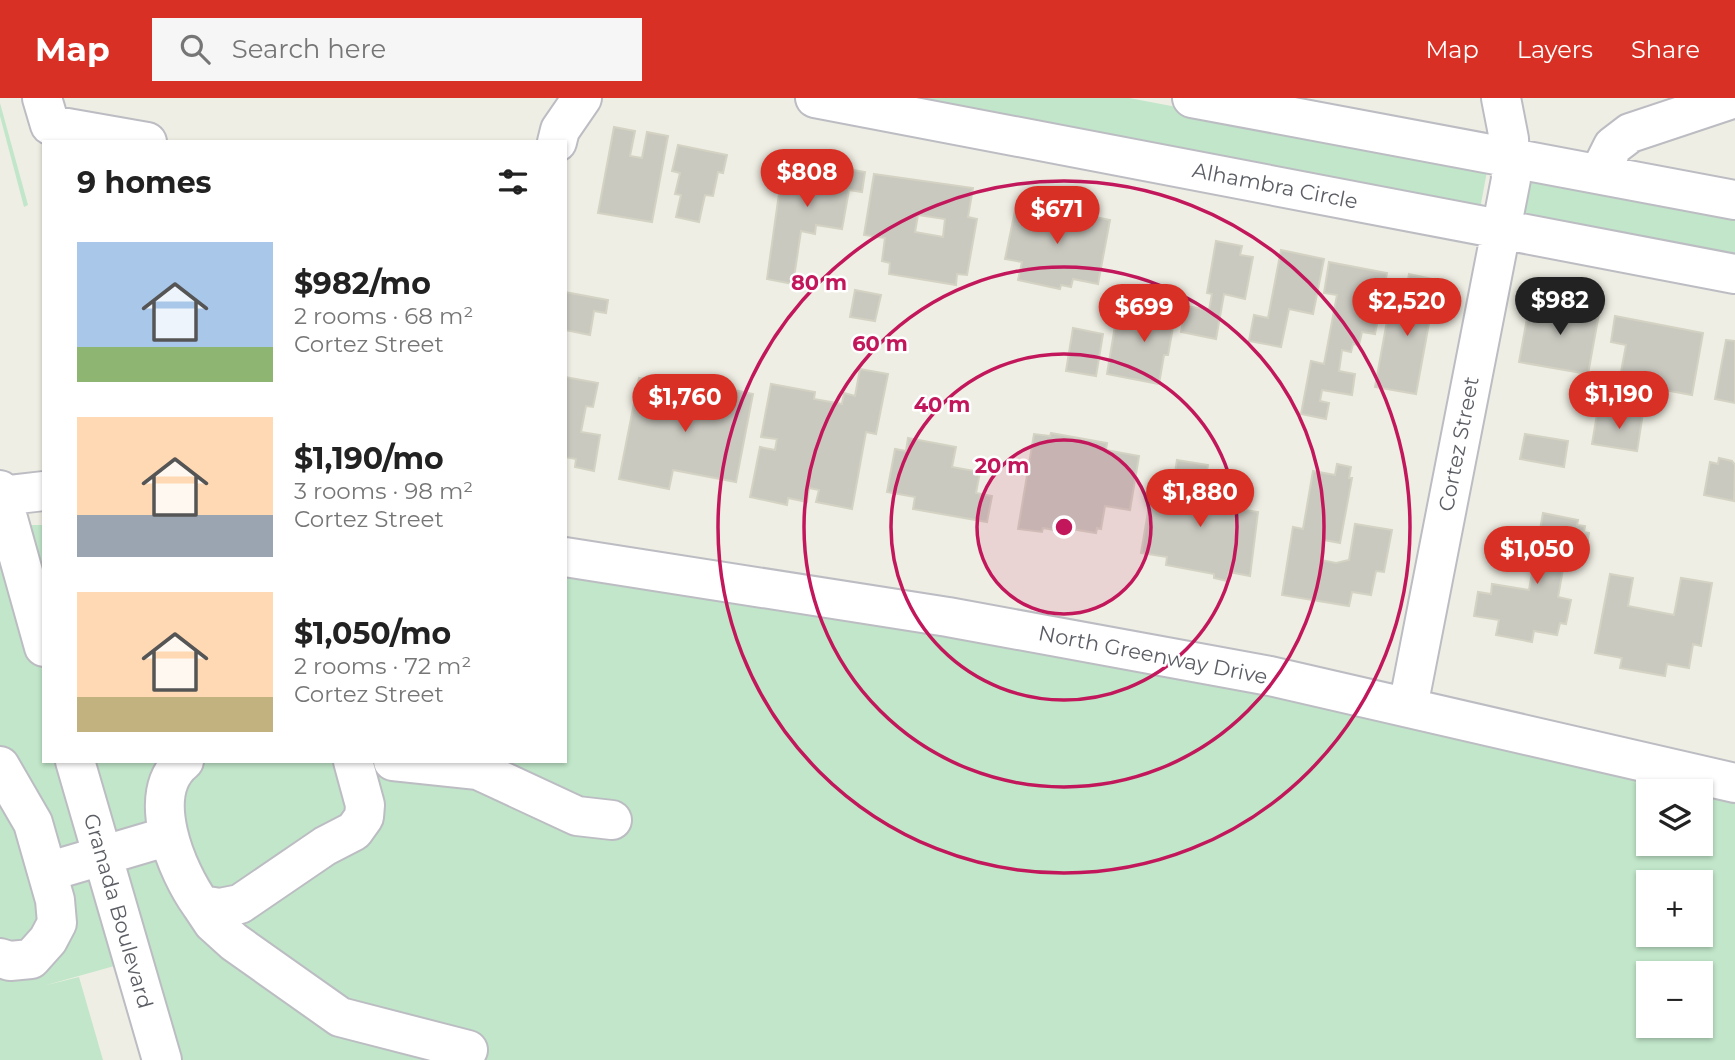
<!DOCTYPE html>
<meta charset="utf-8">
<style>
body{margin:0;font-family:Montserrat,sans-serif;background:#f6f6f6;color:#222;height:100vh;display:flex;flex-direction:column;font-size:26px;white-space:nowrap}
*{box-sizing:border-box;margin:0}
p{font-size:23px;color:#767676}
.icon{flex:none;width:38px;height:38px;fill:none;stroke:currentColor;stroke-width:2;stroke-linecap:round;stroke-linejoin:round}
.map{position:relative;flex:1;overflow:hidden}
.sheet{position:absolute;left:42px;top:42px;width:525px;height:623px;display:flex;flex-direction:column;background:#fff;border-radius:0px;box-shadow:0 2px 5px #0004}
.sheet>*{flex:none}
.tools{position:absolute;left:1636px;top:681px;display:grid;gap:14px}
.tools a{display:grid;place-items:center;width:77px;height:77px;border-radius:0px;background:#fff;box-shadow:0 2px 5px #0004;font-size:35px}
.price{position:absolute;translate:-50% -60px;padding:0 16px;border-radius:24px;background:#d93025;color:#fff;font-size:23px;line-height:46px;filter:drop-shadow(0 2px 4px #0008)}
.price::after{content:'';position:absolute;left:50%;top:42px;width:21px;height:16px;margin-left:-10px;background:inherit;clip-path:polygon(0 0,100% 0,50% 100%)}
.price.current{background:#222;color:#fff}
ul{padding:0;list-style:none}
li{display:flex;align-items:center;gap:21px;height:175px;padding:0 35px}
li span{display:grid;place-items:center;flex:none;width:196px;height:140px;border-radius:0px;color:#555}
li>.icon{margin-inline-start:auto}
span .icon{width:84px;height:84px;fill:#fffc;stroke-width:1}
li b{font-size:30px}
h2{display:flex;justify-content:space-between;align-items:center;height:84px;padding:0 35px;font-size:30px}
header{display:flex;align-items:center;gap:42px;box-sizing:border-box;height:98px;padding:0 35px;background:#d93025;color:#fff}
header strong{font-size:33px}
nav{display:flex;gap:38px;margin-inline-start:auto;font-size:24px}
.search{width:490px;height:63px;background:#f6f6f6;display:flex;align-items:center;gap:18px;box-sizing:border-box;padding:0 24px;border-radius:0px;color:#767676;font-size:26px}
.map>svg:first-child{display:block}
.green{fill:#c1e6c9;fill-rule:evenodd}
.building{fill:#c9c9c0;stroke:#d3d2c3;stroke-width:2;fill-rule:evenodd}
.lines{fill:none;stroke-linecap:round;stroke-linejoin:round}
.minor-casing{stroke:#bcbcc3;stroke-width:42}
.minor{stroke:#fff;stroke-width:38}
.ring{fill:none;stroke:#c2185b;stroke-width:3.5}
.labels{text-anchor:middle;stroke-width:5;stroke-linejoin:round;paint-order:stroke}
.street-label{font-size:21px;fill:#5c5e65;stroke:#fff}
.centre{fill:#c2185b;stroke:#fff;stroke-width:3.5}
.ring-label{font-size:21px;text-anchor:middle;font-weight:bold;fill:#c2185b;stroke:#fff;stroke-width:5;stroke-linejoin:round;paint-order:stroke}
</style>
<header>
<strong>Map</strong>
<div class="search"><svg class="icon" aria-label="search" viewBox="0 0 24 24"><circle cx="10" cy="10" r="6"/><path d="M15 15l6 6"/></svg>Search here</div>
<nav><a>Map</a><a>Layers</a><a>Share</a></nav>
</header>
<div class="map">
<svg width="1735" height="962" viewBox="0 0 1735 962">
<rect width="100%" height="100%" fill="#eeeee4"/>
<path class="green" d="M856 0H1129L1488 68 1479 116Z
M0 5 28 107 24 109 0 18Z
M1529 75 1735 115V166L1520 125Z
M0 427H44V663H565V475L1034 546 1735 698V962H162L132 863 43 888 79 879 103 962H0ZM1648 693H1701V746H1648ZM1648 784H1701V836H1648ZM1648 875H1701V928H1648Z"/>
<path class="building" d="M614 29 635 33 630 58 642 60 647 34 668 38 652 124 598 115Z
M678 47 727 57 723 75 718 74 713 98 705 97 699 124 676 119 681 97 675 96 680 75 672 73Z
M784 60 865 74 862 94 849 92 842 131 816 127 815 136 801 133 793 186 767 181Z
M874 76 973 90 968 119 977 121 967 177 957 176 956 187 889 176 890 165 882 163 885 140 864 137ZM918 117 945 121 943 139 915 134Z
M1017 103 1110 122 1098 186 1073 181 1071 189 1061 187 1060 191 1018 182 1022 164 1005 161Z
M1216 143 1242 148 1240 157 1253 159 1245 201 1224 196 1216 241 1181 234 1186 208 1209 212 1212 196 1207 195Z
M1281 152 1324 161 1313 216 1289 211 1281 249 1249 243 1254 217 1268 220Z
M1329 164 1387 175 1375 236 1362 234 1359 247 1353 246 1351 254 1342 252 1339 273 1355 276 1352 297 1322 292 1320 303 1329 305 1326 321 1301 316 1311 263 1324 266 1337 197 1324 195Z
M1409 176 1437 182 1416 296 1375 289 1389 212 1402 214Z
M855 192 881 197 875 223 850 219Z
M565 194 608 202 606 215 594 213 590 237 565 232Z
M1150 197 1178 202 1168 257H1164L1159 286 1107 276 1115 228 1143 233Z
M1530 204 1600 210 1588 276 1519 264Z
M1615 218 1703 235 1692 297 1632 286 1634 276 1621 274 1626 247 1611 244Z
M1073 230 1103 236 1096 278 1066 273Z
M1726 242 1735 243V305L1715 301Z
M860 271 888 276 876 336 866 334 852 411 816 404 819 392 809 390 807 404 788 400 787 407 750 399 760 349 775 352 777 341 761 339 771 286 815 294 814 301 842 306 844 295 855 298Z
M565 279 598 285 593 309 586 308 581 334 600 337 594 373 575 369 576 361 565 359Z
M639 280 681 288 678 306 701 311 706 286 753 296 736 384 673 372 669 391 619 381Z
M1624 312 1643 315 1637 353 1592 346 1597 316 1622 320Z
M1051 335 1107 345 1106 352 1139 358 1130 412 1105 408 1101 431 1097 430 1096 435 1065 430V434L1043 430 1042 434 1018 431 1034 336 1050 338Z
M1525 336 1568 343 1564 369 1520 361Z
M908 340 956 349 952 369 980 374 976 395 992 398 987 424 913 411 915 399 887 394 895 351 906 353Z
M1719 360 1732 363 1735 367 1734 403 1704 397 1710 364 1718 366Z
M1177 362 1208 367 1201 405 1258 414 1250 478 1229 474 1227 483 1214 480V476L1166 467 1167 459 1141 455 1150 402 1170 405Z
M1337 366 1351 369 1349 380H1352L1340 445 1324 442 1321 462 1336 465 1349 462 1355 426 1392 432 1384 474 1376 473 1371 497 1352 494 1349 508 1282 497 1293 429 1303 431 1313 373 1335 377Z
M1543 415 1578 422 1577 427 1585 428 1584 434 1589 435 1586 453 1567 449 1558 499 1571 502 1566 526 1560 525 1557 537 1534 533 1532 544 1496 537 1499 522 1474 518 1478 494 1491 496 1492 486 1529 492Z
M1610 476 1633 480 1628 508 1674 517 1681 480 1712 485 1701 548 1693 546 1689 570 1667 566 1665 578 1620 570 1622 560 1595 555Z"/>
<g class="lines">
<g class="minor-casing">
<path id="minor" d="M42 0 50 27 147 44
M815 0 1735 176
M1192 0 1735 102
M557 44 560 32 582 0
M1599 76 1613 48 1630 35 1735 0
M0 392 44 549
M0 398 44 393
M565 459 948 519 1270 578 1735 685
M1408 609 1511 81 1509 41 1501 0
M75 663 162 962
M184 663C143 695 177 774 201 807L220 810 240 806 325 748 354 733 364 719 365 707 353 663
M393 663 478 672 577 718 612 722
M0 668 33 725 55 802 57 825 48 842 31 861 10 863 0 860
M47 774 169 738
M201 807 213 825 234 844 340 919 468 952"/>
</g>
<use href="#minor" class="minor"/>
</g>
<circle cx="1064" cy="429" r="87" fill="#c2185b" fill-opacity=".12"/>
<g class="ring">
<circle cx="1064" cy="429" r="87"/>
<circle cx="1064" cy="429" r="173"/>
<circle cx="1064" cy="429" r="260"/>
<circle cx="1064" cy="429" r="346"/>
</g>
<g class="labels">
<g class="street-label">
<text transform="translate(1275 88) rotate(11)" y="7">Alhambra Circle</text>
<text transform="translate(1459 346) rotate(-79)" y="7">Cortez Street</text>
<text transform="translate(1153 557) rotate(11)" y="7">North Greenway Drive</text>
<text transform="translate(118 813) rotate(74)" y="7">Granada Boulevard</text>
</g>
</g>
<circle cx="1064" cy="429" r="10" class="centre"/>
<g class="ring-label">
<text x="819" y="192">80 m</text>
<text x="880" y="253">60 m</text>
<text x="942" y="314">40 m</text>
<text x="1002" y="375">20 m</text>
</g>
</svg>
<div class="tools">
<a><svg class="icon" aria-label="layers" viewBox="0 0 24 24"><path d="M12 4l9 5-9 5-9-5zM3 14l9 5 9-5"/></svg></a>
<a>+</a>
<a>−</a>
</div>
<b class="price" style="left:807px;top:111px">$808</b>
<b class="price" style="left:1057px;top:148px">$671</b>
<b class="price current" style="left:1560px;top:239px">$982</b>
<b class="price" style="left:1407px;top:240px">$2,520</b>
<b class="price" style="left:1144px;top:246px">$699</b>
<b class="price" style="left:1619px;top:333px">$1,190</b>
<b class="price" style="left:685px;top:336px">$1,760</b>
<b class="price" style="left:1200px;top:431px">$1,880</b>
<b class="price" style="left:1537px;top:488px">$1,050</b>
<section class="sheet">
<h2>9 homes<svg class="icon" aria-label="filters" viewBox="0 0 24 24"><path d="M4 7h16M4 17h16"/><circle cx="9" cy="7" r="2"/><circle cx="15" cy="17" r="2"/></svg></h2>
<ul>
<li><span style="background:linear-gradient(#a9c7e8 75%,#8fb573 0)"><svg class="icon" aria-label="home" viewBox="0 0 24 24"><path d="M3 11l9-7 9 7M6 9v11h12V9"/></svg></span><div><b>$982/mo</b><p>2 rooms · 68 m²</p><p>Cortez Street</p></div></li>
<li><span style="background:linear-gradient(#ffd9b3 70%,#9aa5b1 0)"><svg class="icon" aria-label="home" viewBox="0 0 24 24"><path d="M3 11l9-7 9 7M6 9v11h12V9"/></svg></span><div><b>$1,190/mo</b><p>3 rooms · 98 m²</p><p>Cortez Street</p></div></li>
<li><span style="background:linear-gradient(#ffd9b3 75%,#c2b280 0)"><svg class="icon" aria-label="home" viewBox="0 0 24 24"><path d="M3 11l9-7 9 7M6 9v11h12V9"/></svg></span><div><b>$1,050/mo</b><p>2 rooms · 72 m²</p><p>Cortez Street</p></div></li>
</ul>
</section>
</div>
